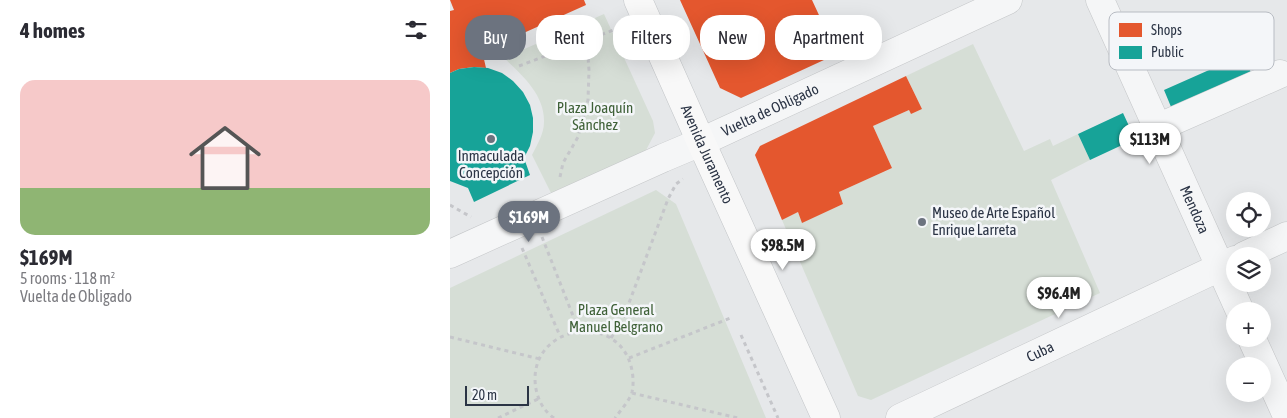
<!DOCTYPE html>
<meta charset="utf-8">
<style>
body{margin:0;font-family:"Asap Condensed",sans-serif;background:#f7f7f7;color:#2b2b33;height:100vh;display:flex;flex-direction:column;font-size:19px;white-space:nowrap}
*{box-sizing:border-box;margin:0}
p{font-size:16px;color:#7c7c81}
.icon{flex:none;width:28px;height:28px;fill:none;stroke:currentColor;stroke-width:2;stroke-linecap:round;stroke-linejoin:round}
.map{position:relative;flex:1;overflow:hidden}
.details{display:flex;flex-direction:column;background:#fff;width:450px}
.details>*{flex:none}
.banner{position:absolute;left:15px;top:15px;width:475px;height:45px;display:flex;gap:10px}
.controls{position:absolute;left:776px;top:192px;display:grid;gap:10px}
.controls a{display:grid;place-items:center;width:45px;height:45px;border-radius:50%;background:#fff;box-shadow:0 5px 20px #0002;font-size:25px}
.scale{position:absolute;left:15px;bottom:12px;width:64px;box-sizing:border-box;padding-left:5px;border:2px solid #2b3445;border-top:0;font-size:14px;line-height:18px;white-space:nowrap;color:#2b3445;-webkit-text-stroke:4px #f4f6f9;paint-order:stroke}
.price{position:absolute;translate:-50% -42px;padding:0 11px;border-radius:18px;background:#fff;color:#222;font-size:16px;line-height:32px;filter:drop-shadow(0 1px 2px #0008)}
.price::after{content:'';position:absolute;left:50%;top:30px;width:15px;height:11px;margin-left:-8px;background:inherit;clip-path:polygon(0 0,100% 0,50% 100%)}
.price.active{background:#6c737f;color:#fff}
ul{padding:0;list-style:none}
li{display:grid;align-content:center;gap:10px;height:265px;padding:0 20px}
li+li{border-top:1px solid #e1e1e2}
li span{display:grid;place-items:center;height:155px;border-radius:15px;color:#555}
li>.icon{margin-inline-start:auto}
span .icon{width:90px;height:90px;fill:#fffc;stroke-width:1}
li b{font-size:21px}
h2{display:flex;justify-content:space-between;align-items:center;height:60px;padding:0 20px;font-size:21px}
.tag{padding:0 18px;border-radius:20px;background:#fff;box-shadow:0 5px 20px #0002;font-size:18px;line-height:45px}
.tag.active{background:#6c737f;color:#fff}
main{display:flex;flex:1;min-height:0}
.map>svg:first-child{display:block}
.green{fill:#d6ded6}
.shops{fill:#e4572e}
.public{fill:#17a398}
.lines{fill:none;stroke-linecap:round;stroke-linejoin:round}
.minor-casing{stroke:#c4c6c8;stroke-width:29}
.major-casing{stroke:#c2c5c8;stroke-width:29}
.path{stroke:#c5c6ca;stroke-width:3;stroke-dasharray:4 4;stroke-linecap:butt}
.minor{stroke:#f5f6f7;stroke-width:28}
.major{stroke:#f8f8f8;stroke-width:28}
.poi-dot{fill:#6c737f;stroke:#f4f6f9;stroke-width:2}
.labels{text-anchor:middle;stroke-width:5;stroke-linejoin:round;paint-order:stroke}
.park-label{font-size:15px;fill:#3f6138;stroke:#f4f6f9}
.street-label{font-size:15px;fill:#2b3445;stroke:#f4f6f9}
.poi-label{font-size:15px;fill:#2b3445;stroke:#f4f6f9}
.key{fill:#f4f6f9;stroke:#b8bcc3;stroke-width:1}
.key-label{font-size:14px;fill:#2b3445}
</style>
<main>
<section class="details">
<h2>4 homes<svg class="icon" aria-label="filters" viewBox="0 0 24 24"><path d="M4 7h16M4 17h16"/><circle cx="9" cy="7" r="2"/><circle cx="15" cy="17" r="2"/></svg></h2>
<ul>
<li><span style="background:linear-gradient(#f6c9c9 70%,#8fb573 0)"><svg class="icon" aria-label="home" viewBox="0 0 24 24"><path d="M3 11l9-7 9 7M6 9v11h12V9"/></svg></span><div><b>$169M</b><p>5 rooms · 118 m²</p><p>Vuelta de Obligado</p></div></li>
</ul>
</section>
<div class="map">
<svg width="837" height="418" viewBox="0 0 837 418">
<rect width="100%" height="100%" fill="#e6e8ea"/>
<path class="green" d="M154 14 203 121 205 133 195 152 101 193 82 155C87 145 94 134 94 122 95 95 72 75 54 58Z
M523 44 574 151 600 139 603 146 628 134 640 160 601 180 650 293 421 400 408 396 332 220 348 212 353 222 393 204 389 192 442 168 423 126 459 110 461 114 472 109 456 76Z
M206 190 226 204 316 418H0V288Z"/>
<path class="shops" d="M0 0H134L136 5 38 49 33 55 36 68 24 67 9 69 0 73V11L4 10Z
M230 0H362L387 54 291 98 270 88Z
M456 76 472 109 461 114 459 110 423 126 442 168 389 192 393 204 352 223 348 212 332 220 305 155 310 146Z"/>
<path class="public" d="M802 51 808 66 800 70 803 78 724 114 714 90Z
M24 67 38 68 52 73 63 81 73 92 80 105 83 118V132L80 146 74 158 80 175 24 202 18 188 0 181V73L9 69Z
M673 113 685 139 640 160 628 134Z"/>
<g class="lines">
<g class="minor-casing">
<g id="minor">
<path id="s1" d="M650 0 790 311"/>
<path d="M707 128 830 74"/>
<path id="s2" d="M0 254 213 158 251 142 558 0"/>
<path d="M794 256 837 236"/>
<path d="M802 339 837 416"/>
<path id="s3" d="M450 418 785 260"/>
</g>
</g>
<g class="major-casing">
<g id="major">
<path id="s4" d="M188 0 251 142 376 418"/>
</g>
</g>
<path class="path" d="M69 66 174 26
M110 177 113 163 128 137 138 100 139 70 138 57 141 47 151 35
M0 205 21 217
M92 237 129 331
M72 248 110 336
M291 335 328 418
M0 337 90 359
M161 338 173 319 218 199 226 184 233 179
M179 358 283 317
M182 393 288 418
M48 418 88 399
M104 418C91 409 85 394 85 378 86 324 167 313 181 366 183 374 184 383 182 392 180 400 170 411 165 418"/>
<use href="#minor" class="minor"/>
<use href="#major" class="major"/>
</g>
<g class="poi-dot">
<circle cx="41" cy="139" r="5"/>
<circle cx="472" cy="222" r="5"/>
</g>
<g class="labels">
<g class="park-label">
<text x="145" y="113">Plaza Joaquín<tspan x="145" dy="17">Sánchez</tspan></text>
<text x="166" y="315">Plaza General<tspan x="166" dy="17">Manuel Belgrano</tspan></text>
</g>
<g class="street-label">
<text dy="5" stroke="none"><textPath href="#s2" startOffset="351">Vuelta de Obligado</textPath></text>
<text dy="5" stroke="none"><textPath href="#s4" startOffset="169">Avenida Juramento</textPath></text>
<text dy="5" stroke="none"><textPath href="#s1" startOffset="230">Mendoza</textPath></text>
<text dy="5" stroke="none"><textPath href="#s3" startOffset="155">Cuba</textPath></text>
</g>
<g class="poi-label">
<text x="41" y="161">Inmaculada<tspan x="41" dy="17">Concepción</tspan></text>
<text x="482" y="218" text-anchor="start">Museo de Arte Español<tspan x="482" dy="17">Enrique Larreta</tspan></text>
</g>
</g>
<rect x="659" y="12" width="165" height="58" rx="8" class="key"/>
<rect x="669" y="23" width="23" height="14" fill="#e4572e"/>
<rect x="669" y="46" width="23" height="13" fill="#17a398"/>
<g class="key-label">
<text x="701" y="35">Shops</text>
<text x="701" y="57">Public</text>
</g>
</svg>
<div class="controls">
<a><svg class="icon" aria-label="locate" viewBox="0 0 24 24"><circle cx="12" cy="12" r="6"/><path d="M12 2v4M12 18v4M2 12h4M18 12h4"/></svg></a>
<a><svg class="icon" aria-label="layers" viewBox="0 0 24 24"><path d="M12 4l9 5-9 5-9-5zM3 14l9 5 9-5"/></svg></a>
<a>+</a>
<a>−</a>
</div>
<div class="scale">20 m</div>
<b class="price" style="left:700px;top:165px">$113M</b>
<b class="price active" style="left:79px;top:243px">$169M</b>
<b class="price" style="left:333px;top:271px">$98.5M</b>
<b class="price" style="left:609px;top:319px">$96.4M</b>
<div class="banner">
<a class="tag active">Buy</a>
<a class="tag">Rent</a>
<a class="tag">Filters</a>
<a class="tag">New</a>
<a class="tag">Apartment</a>
</div>
</div>
</main>
